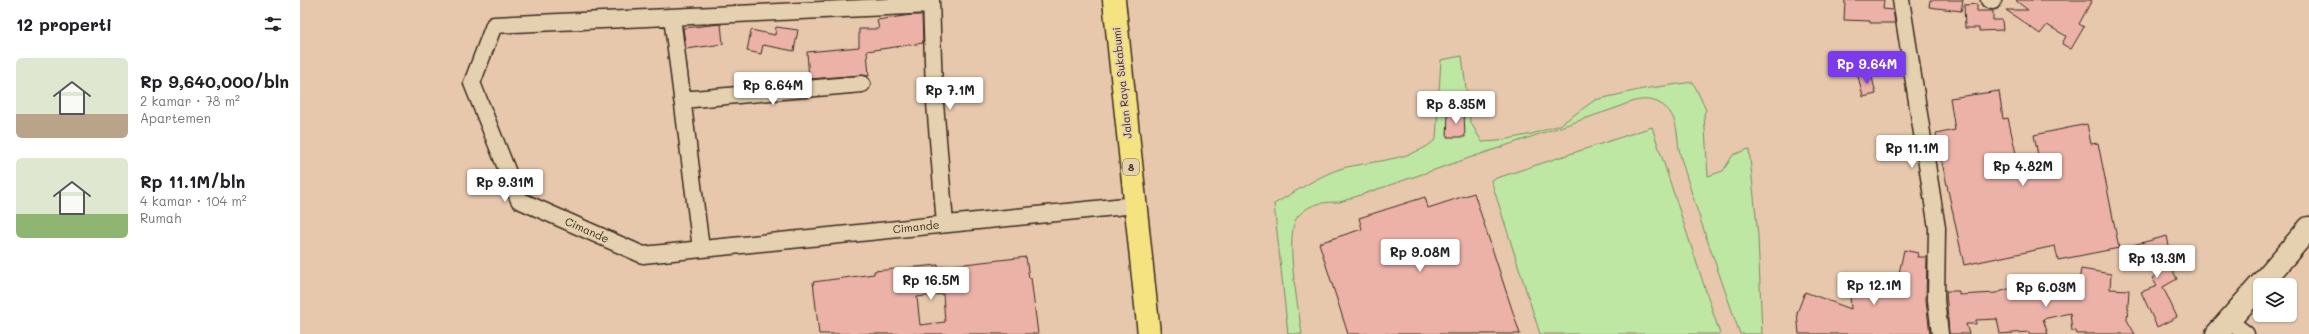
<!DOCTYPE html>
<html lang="id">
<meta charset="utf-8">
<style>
body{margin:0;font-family:Mali,sans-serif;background:#f2f2f2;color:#202124;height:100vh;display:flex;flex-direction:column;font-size:15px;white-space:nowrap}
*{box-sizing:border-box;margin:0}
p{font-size:13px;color:#757577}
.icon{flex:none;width:22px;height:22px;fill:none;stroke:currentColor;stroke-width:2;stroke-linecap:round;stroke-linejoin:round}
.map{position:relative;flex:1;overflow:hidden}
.sheet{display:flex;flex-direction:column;background:#fff;width:300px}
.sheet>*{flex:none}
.fabs{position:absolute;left:1953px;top:278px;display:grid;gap:8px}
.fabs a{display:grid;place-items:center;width:44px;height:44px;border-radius:6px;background:#fff;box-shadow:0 1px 3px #0004;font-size:20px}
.price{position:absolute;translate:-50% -34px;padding:0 9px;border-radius:4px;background:#fff;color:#222;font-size:13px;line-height:26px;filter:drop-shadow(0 1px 2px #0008)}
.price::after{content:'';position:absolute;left:50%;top:24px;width:12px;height:9px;margin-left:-6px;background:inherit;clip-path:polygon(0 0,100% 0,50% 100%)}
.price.current{background:#7c3aed;color:#fff}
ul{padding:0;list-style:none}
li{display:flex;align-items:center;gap:12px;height:100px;padding:0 16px}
li span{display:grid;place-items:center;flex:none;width:112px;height:80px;border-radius:6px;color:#555}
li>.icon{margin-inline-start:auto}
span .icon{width:48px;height:48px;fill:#fffc;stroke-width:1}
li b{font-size:17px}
h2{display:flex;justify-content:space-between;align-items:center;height:48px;padding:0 16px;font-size:17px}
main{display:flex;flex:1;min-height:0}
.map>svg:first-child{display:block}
.green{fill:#bee7a3;stroke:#7c8860}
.building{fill:#ecb2a8;stroke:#3b2a1e;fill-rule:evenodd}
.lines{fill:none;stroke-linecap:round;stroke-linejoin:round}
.minor-casing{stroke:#3b2a1e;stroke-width:19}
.secondary-casing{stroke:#3b2a1e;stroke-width:25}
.trunk-casing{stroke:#3b2a1e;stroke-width:25}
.minor{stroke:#e5d1af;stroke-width:16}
.secondary{stroke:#e5d1af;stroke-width:22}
.trunk{stroke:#f5e382;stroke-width:22}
.labels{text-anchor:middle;stroke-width:3.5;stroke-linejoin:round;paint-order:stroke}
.shield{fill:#e5d1af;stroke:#6e5c4a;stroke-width:1}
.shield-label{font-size:10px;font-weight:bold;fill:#3b2a1e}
.street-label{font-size:11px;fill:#3b2a1e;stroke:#e5d1af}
</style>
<main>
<section class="sheet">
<h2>12 properti<svg class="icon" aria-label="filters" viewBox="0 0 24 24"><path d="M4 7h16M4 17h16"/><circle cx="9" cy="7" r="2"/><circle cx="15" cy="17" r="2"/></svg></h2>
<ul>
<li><span style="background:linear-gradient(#dfe7d0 70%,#b9a48a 0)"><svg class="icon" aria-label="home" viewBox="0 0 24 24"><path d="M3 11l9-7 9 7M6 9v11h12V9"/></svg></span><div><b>Rp 9,640,000/bln</b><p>2 kamar · 78 m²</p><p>Apartemen</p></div></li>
<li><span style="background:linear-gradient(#dfe7d0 70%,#8fb573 0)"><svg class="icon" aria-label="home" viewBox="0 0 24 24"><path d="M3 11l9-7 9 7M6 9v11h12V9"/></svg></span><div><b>Rp 11.1M/bln</b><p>4 kamar · 104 m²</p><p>Rumah</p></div></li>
</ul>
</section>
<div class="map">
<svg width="2009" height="334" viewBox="0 0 2009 334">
<rect width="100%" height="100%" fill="#e7c8ad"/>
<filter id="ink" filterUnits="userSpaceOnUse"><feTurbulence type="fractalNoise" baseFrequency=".025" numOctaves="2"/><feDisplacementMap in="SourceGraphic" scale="8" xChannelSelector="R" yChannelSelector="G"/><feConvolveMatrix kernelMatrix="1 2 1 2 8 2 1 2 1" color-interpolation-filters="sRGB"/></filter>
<g filter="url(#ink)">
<path class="green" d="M1162 56 1170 121 1182 142 1198 141 1232 134 1260 125 1295 100 1343 89 1393 82 1406 110 1404 114 1408 176 1423 171 1433 155 1449 149 1458 236 1462 334H1440C1420 275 1398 217 1381 158 1376 141 1380 119 1365 107 1349 94 1332 101 1316 108L1040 202C1024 202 1010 203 998 216 983 233 999 311 1002 334H988L974 204C994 193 1021 174 1043 168 1070 161 1116 160 1136 139L1141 60Z
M1352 127 1420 334H1240L1191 180Z"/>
<path class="building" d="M1545 0H1584L1583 9 1593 10 1595 23H1570V21L1544 20Z
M1630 0H1663L1661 11 1629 7Z
M1715 0H1792L1779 24 1784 27 1771 49 1762 44 1766 36 1747 25 1740 34 1706 10H1728Z
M1677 4V11H1693V20H1702L1703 30 1679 31V28H1665L1664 5Z
M611 15H622L623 43 567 51 569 76 561 75 509 79 507 52 559 47V29H579L577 20Z
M421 24 423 44 386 49 383 28Z
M476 27 498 30 494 51 463 45 461 54 447 51 451 30 475 35Z
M1571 73 1576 94 1563 97 1558 76Z
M1699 91 1703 119 1708 118 1717 158 1738 155 1734 135 1787 124 1791 144 1798 143 1819 248 1758 260 1755 246 1664 265 1636 134 1655 130 1650 98Z
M1148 113 1164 114 1165 137H1147Z
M1174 193 1220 334H1048L1019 243 1062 229 1059 218 1125 197 1128 208Z
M1867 236 1870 251 1864 253 1877 279 1863 287 1877 317 1857 327 1841 292 1857 286 1852 278 1858 274 1848 256 1834 260 1829 246Z
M1604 250 1618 253 1617 257H1627L1626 300 1630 334H1499L1497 313 1505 292 1551 309 1549 282 1598 278Z
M726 257 729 278H731L738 334H519L513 282 574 274V271L638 265V267ZM643 294 645 322 620 325 617 297Z
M1781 269 1811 274 1810 289 1829 290 1827 320 1835 334H1777L1776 331H1772L1770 313 1743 319 1748 334H1730L1729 332 1700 334 1697 319 1676 320V324H1666L1669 334H1649L1646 291H1659V295L1696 293 1726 283 1730 293 1735 291 1736 296 1761 291V288L1778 287Z"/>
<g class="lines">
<g class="minor-casing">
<path id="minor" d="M631 0 634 91 645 224
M1601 0 1637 228 1636 300 1640 334
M1689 0 1693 1
M631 5 194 25 172 83 219 200 343 255 835 205
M372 17 401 249
M382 100 562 84
M1929 321 1946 334"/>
</g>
<g class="secondary-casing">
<path id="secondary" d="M1960 285 2009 228
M1917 334 1960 285"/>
</g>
<g class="trunk-casing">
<path id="trunk" d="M814 0 849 334"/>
</g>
<use href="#minor" class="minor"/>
<use href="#secondary" class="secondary"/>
<use href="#trunk" class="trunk"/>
</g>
</g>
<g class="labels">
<rect class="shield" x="823" y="159" width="16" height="16" rx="3"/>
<g class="shield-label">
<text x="831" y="171">8</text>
</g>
<g class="street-label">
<text transform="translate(822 83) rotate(-96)" y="4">Jalan Raya Sukabumi</text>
<text transform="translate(616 227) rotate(-6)" y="4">Cimande</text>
<text transform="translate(287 230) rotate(24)" y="4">Cimande</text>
</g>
</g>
</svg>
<div class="fabs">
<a><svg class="icon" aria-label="layers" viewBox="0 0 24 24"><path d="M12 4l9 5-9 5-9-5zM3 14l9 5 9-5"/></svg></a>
</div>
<b class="price current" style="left:1567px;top:85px">Rp 9.64M</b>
<b class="price" style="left:473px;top:106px">Rp 6.64M</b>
<b class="price" style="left:650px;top:111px">Rp 7.1M</b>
<b class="price" style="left:1156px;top:125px">Rp 8.35M</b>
<b class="price" style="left:1612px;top:169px">Rp 11.1M</b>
<b class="price" style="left:1723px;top:187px">Rp 4.82M</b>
<b class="price" style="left:205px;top:203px">Rp 9.31M</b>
<b class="price" style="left:1120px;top:273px">Rp 9.08M</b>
<b class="price" style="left:1857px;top:279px">Rp 13.3M</b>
<b class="price" style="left:631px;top:301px">Rp 16.5M</b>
<b class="price" style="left:1574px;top:306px">Rp 12.1M</b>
<b class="price" style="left:1746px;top:308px">Rp 6.03M</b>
</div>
</main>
